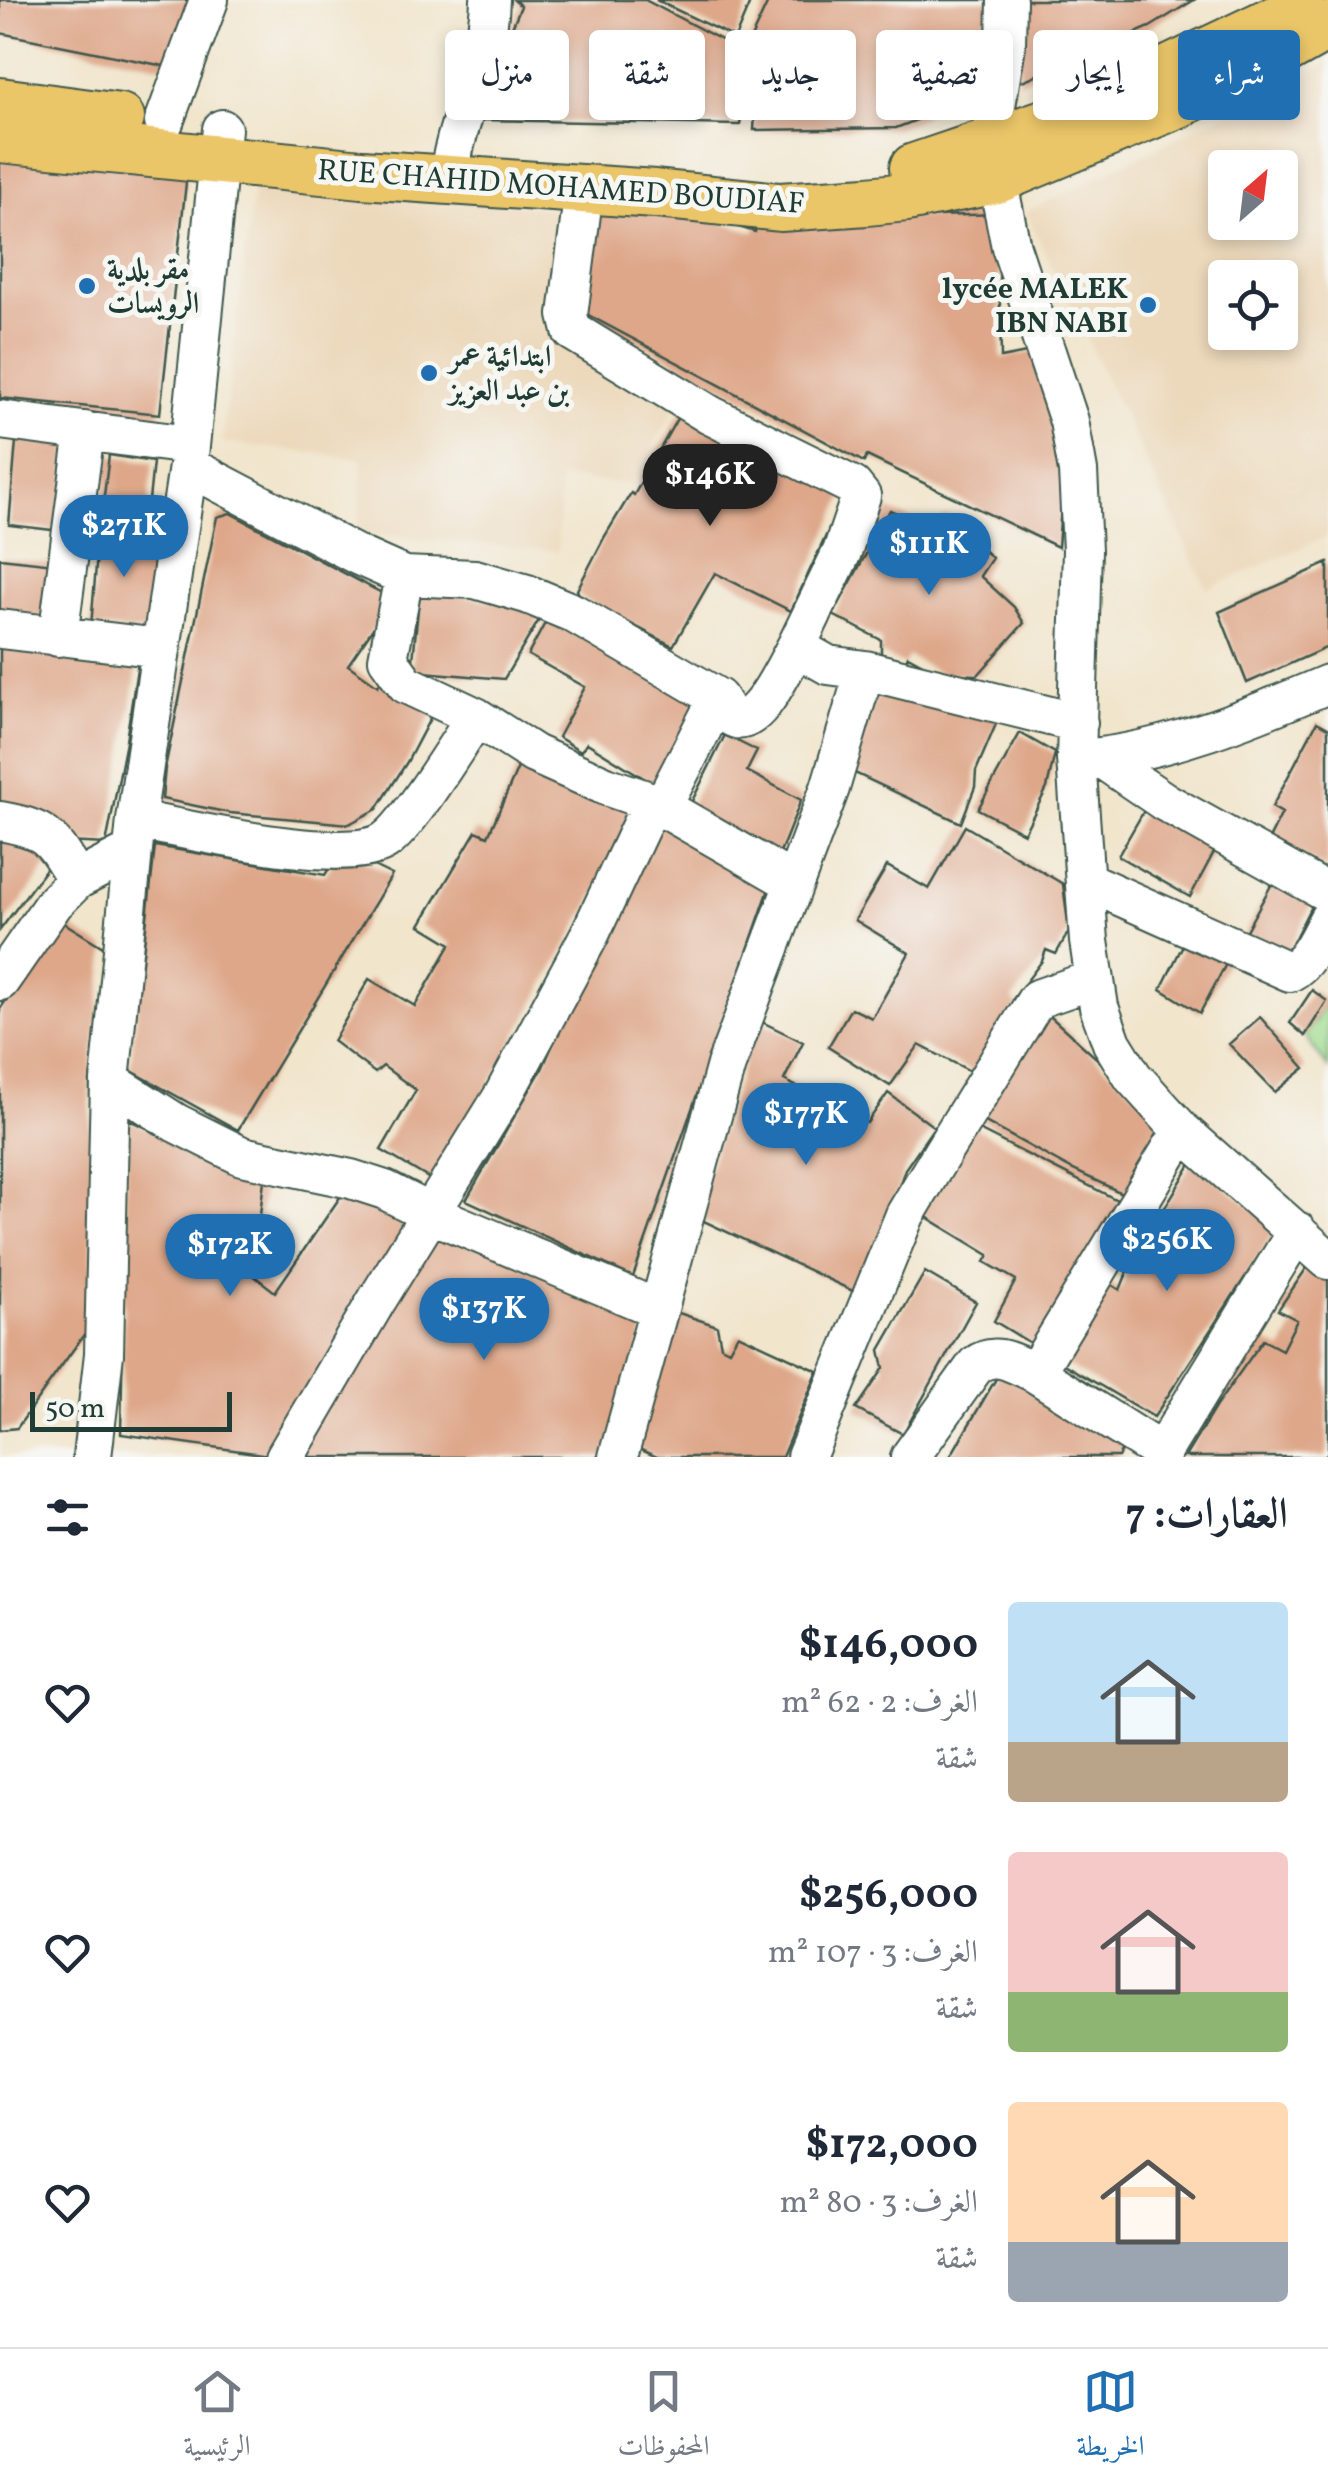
<!DOCTYPE html>
<html lang="ar">
<meta charset="utf-8">
<style>
body{margin:0;font-family:Vollkorn,Amiri,serif;background:#f2f2f3;color:#1f2937;direction:rtl;height:100vh;display:flex;flex-direction:column;font-size:38px;white-space:nowrap}
*{box-sizing:border-box;margin:0}
p{font-size:32px;color:#747a83}
.icon{flex:none;width:55px;height:55px;fill:none;stroke:currentColor;stroke-width:2;stroke-linecap:round;stroke-linejoin:round}
.map{position:relative;height:1457px;overflow:hidden;direction:ltr}
.sheet{display:flex;flex-direction:column;background:#fff;flex:1}
.sheet>*{flex:none}
.banner{position:absolute;left:30px;top:30px;width:1270px;height:90px;direction:rtl;display:flex;gap:20px}
.needle{width:65px;rotate:28deg}
.controls{position:absolute;left:1208px;top:150px;display:grid;gap:20px}
.controls a{display:grid;place-items:center;width:90px;height:90px;border-radius:10px;background:#fff;box-shadow:0 5px 15px #0003;font-size:50px}
.scale{position:absolute;left:30px;bottom:25px;width:202px;box-sizing:border-box;padding-left:10px;border:5px solid #1f3d34;border-top:0;font-size:28px;line-height:35px;white-space:nowrap;color:#1f3d34;-webkit-text-stroke:8px #f6f6f2;paint-order:stroke}
.price{position:absolute;translate:-50% -85px;padding:0 22px;border-radius:35px;background:#1f6fb2;color:#fff;font-size:32px;line-height:65px;filter:drop-shadow(0 2px 5px #0008)}
.price::after{content:'';position:absolute;left:50%;top:60px;width:30px;height:22px;margin-left:-15px;background:inherit;clip-path:polygon(0 0,100% 0,50% 100%)}
.price.on{background:#222;color:#fff}
ul{padding:0;list-style:none}
li{display:flex;align-items:center;gap:30px;height:250px;padding:0 40px}
li span{display:grid;place-items:center;flex:none;width:280px;height:200px;border-radius:10px;color:#555}
li>.icon{margin-inline-start:auto}
span .icon{width:120px;height:120px;fill:#fffc;stroke-width:1}
li b{font-size:42px}
h2{display:flex;justify-content:space-between;align-items:center;height:120px;padding:0 40px;font-size:42px}
.tag{padding:0 35px;border-radius:10px;background:#fff;box-shadow:0 5px 15px #0003;font-size:35px;line-height:90px}
.tag.on{background:#1f6fb2;color:#fff}
.dock{display:flex;justify-content:space-around;align-items:center;height:140px;border-top:2px solid #e0e1e3;background:#fff;font-size:28px;color:#747a83}
.dock a{display:grid;justify-items:center;gap:5px}
.dock .on{color:#1f6fb2}
.map>svg:first-child{display:block}
.built{fill:#ecd8ba;fill-rule:evenodd}
.green{fill:#9fdc90;stroke:#5f8c62;stroke-width:2.5}
.building{fill:#dea78a}
.lines{fill:none;stroke-linecap:round;stroke-linejoin:round}
.minor-casing{stroke:#3e564b;stroke-width:42}
.major-casing{stroke:#3e564b;stroke-width:52}
.minor{stroke:#fff;stroke-width:38}
.major{stroke:#ebc669;stroke-width:48}
.poi-dot{fill:#1f6fb2;stroke:#f6f6f2;stroke-width:4}
.labels{text-anchor:middle;stroke-width:10;stroke-linejoin:round;paint-order:stroke}
.street-label{font-size:30px;fill:#1f3d34;stroke:#f6f6f2}
.poi-label{font-size:30px;font-weight:bold;fill:#1f3d34;stroke:#f6f6f2;text-anchor:start}
</style>
<div class="map">
<svg width="1328" height="1457" viewBox="0 0 1328 1457">
<rect width="100%" height="100%" fill="#f6f6f2"/>
<filter id="ink" filterUnits="userSpaceOnUse"><feTurbulence type="fractalNoise" baseFrequency=".01" numOctaves="2"/><feDisplacementMap in="SourceGraphic" scale="20" xChannelSelector="R" yChannelSelector="G"/><feConvolveMatrix kernelMatrix="1 2 1 2 8 2 1 2 1" color-interpolation-filters="sRGB"/></filter>
<filter id="wash" filterUnits="userSpaceOnUse"><feTurbulence type="fractalNoise" baseFrequency=".0048" numOctaves="4" result="noise"/><feDisplacementMap in="SourceGraphic" scale="40" xChannelSelector="R" yChannelSelector="G"/><feGaussianBlur stdDeviation="2.25" result="paint"/><feColorMatrix in="noise" values="0 0 0 0 0 0 0 0 0 0 0 0 0 0 0 0 0 1.4 0 .05"/><feComposite in="paint" operator="in"/></filter>
<g filter="url(#wash)">
<rect width="100%" height="100%" fill="#f1e5cc"/>
<path class="built" d="M1328 63V536L1207 589 1026 212ZM1225 168H1280V222H1225ZM1225 278H1280V332H1225Z
M255 178 572 211 560 339 677 405 631 484 560 478 558 551 357 534 362 459 222 442Z"/>
<path class="green" d="M1328 1000V1068L1305 1036Z"/>
<g id="blocks">
<path class="building" d="M0 0H197L169 67 0 33Z
M514 0H645L733 46 748 63 740 125 481 120 482 97 521 6Z
M656 0H751L735 38Z
M769 0H1002L965 81 917 120 896 128 754 130 758 59 745 51Z
M1016 0H1194L1150 27 1020 82Z
M0 151 187 174 160 414 0 398Z
M592 197 672 208 755 232 756 222 998 214 1001 358 1036 351 1053 411 1062 492 1058 547 867 456 864 462 579 310Z
M683 408 848 488 791 611 715 573 673 646 580 597 577 590 605 536 631 493 634 495Z
M17 429 70 433 61 531 9 525Z
M109 455 153 462 148 510 103 504Z
M890 510 933 530 946 515 992 558 980 576 1014 607 1024 623 978 675 941 674 908 656 904 665 881 654V640L833 615Z
M230 513 393 599 348 665 378 686 382 679 436 707 407 762 377 809 349 824 230 813 162 799 165 768 217 517Z
M99 529 157 534 147 632 91 627Z
M0 558 55 564 53 618 0 613Z
M1328 563V647L1247 683 1219 612Z
M420 588 545 610 504 679 412 671Z
M552 610 708 700 663 790 587 743 581 751 558 737 585 687 528 655Z
M0 633 140 649 125 747 106 844 66 842 0 930Z
M882 684 1002 710 976 771 975 787 961 823 846 769Z
M1317 722 1328 728V870L1269 839 1282 813 1272 807Z
M1020 733 1055 753 1047 788 1024 833 978 809Z
M725 735 757 751 747 771 801 800 774 868 687 811Z
M523 756 644 806 435 1182 381 1150 416 1090 383 1066 375 1073 333 1041 369 979 415 1006 451 944 420 925 476 831 488 836Z
M1149 802 1219 843 1190 897 1118 856Z
M656 810 773 878 633 1277 466 1200 542 1069Z
M965 826 1063 884 1069 931 1056 954 1046 950 1042 961 1013 999 1021 1014 982 1077 919 1045 890 1086 828 1047 851 1008 872 1018 909 953 855 920 887 866 929 889Z
M155 846 325 875 341 850 392 875 238 1130 130 1070Z
M1278 873 1315 898 1286 956 1244 934Z
M61 921 106 949 90 1081 93 1322 17 1428 0 1430V1009Z
M1186 939 1227 962 1200 1013 1161 989Z
M1312 990 1327 1001 1305 1036 1290 1023Z
M1041 1008 1168 1123 1128 1196 1069 1168 969 1113Z
M1260 1017 1305 1068 1275 1092 1229 1044Z
M758 1020 803 1042 784 1080 867 1123 888 1093 934 1127 905 1169 882 1237 855 1292 693 1216Z
M127 1119 264 1180 253 1275 275 1292 347 1187 413 1222 269 1455 121 1434Z
M965 1123 1121 1202 1040 1349 994 1321 1016 1280 985 1262 989 1255 915 1210Z
M1193 1161 1277 1228 1154 1417 1050 1356 1098 1276 1120 1290 1131 1263Z
M438 1220 650 1313 606 1457H295Z
M1308 1266 1328 1279V1452L1325 1457H1185L1216 1406 1263 1340 1282 1350 1297 1320 1278 1310Z
M925 1272 976 1302 903 1434 856 1409 884 1368 880 1350Z
M670 1310 717 1326 721 1346 729 1350 738 1334 818 1371 782 1457H657L632 1446Z
M1004 1365 1127 1442 1118 1457H950Z"/>
</g>
</g>
<g filter="url(#ink)">
<use href="#blocks" fill-opacity="0" stroke="#3e564b" stroke-width="2.5"/>
<g class="lines">
<g class="minor-casing">
<path id="minor" d="M1007 0 1006 45 990 143 1011 247 1069 421 1078 471 1082 550 1076 759 1089 941 1099 1007 1112 1043 1133 1077 1182 1131 1328 1260
M164 122 209 0
M448 180C456 119 488 62 490 0
M584 190 568 315 572 331 710 415 853 486 861 496 842 552 796 647
M0 420 188 445
M188 466 359 556 404 576 475 579 527 594 573 613 718 698C722 704 726 713 732 717 756 733 786 664 796 647L828 665 865 670 1078 723
M404 576 388 659 406 684 476 717 534 754 606 786 652 802
M0 629 160 648
M58 637 85 431
M1099 757 1165 802 1328 893
M1084 759C1169 751 1250 717 1328 684
M662 807 794 883
M136 820C186 829 346 867 385 841 409 825 457 745 476 717
M0 821C50 830 51 838 77 880
M1086 881 1290 972C1308 963 1318 938 1328 920
M0 981 54 903 77 880 133 851
M110 1081 176 1123 242 1156 351 1179 385 1190 432 1214 658 1309
M1162 1453 1035 1373 1182 1131
M92 1457 104 1354 110 1081 136 820 188 466 222 129
M285 1457 377 1300 503 1096 590 934 652 802 662 807 718 698
M618 1457 726 1065 830 788 865 670
M806 1457 905 1215 942 1153 1037 999 1092 980
M910 1457 976 1365C996 1350 1015 1364 1035 1373
M1159 1457 1297 1231"/>
</g>
<g class="major-casing">
<path id="major" d="M0 102 120 118
M0 138 362 174 655 194 780 207 867 201 907 197 997 179 1179 103 1246 72 1328 26
M914 168 1085 110 1300 8"/>
</g>
<use href="#minor" class="minor"/>
<use href="#major" class="major"/>
</g>
</g>
<g class="poi-dot">
<circle cx="87" cy="286" r="10"/>
<circle cx="1148" cy="305" r="10"/>
<circle cx="429" cy="373" r="10"/>
</g>
<g class="labels">
<g class="street-label">
<text transform="translate(561 186) rotate(4)" y="10">RUE CHAHID MOHAMED BOUDIAF</text>
</g>
<g class="poi-label">
<text x="107" y="279">مقر بلدية<tspan x="107" dy="34">الرويسات</tspan></text>
<text x="1128" y="298" text-anchor="end">lycée MALEK<tspan x="1128" dy="34">IBN NABI</tspan></text>
<text x="449" y="366">ابتدائية عمر<tspan x="449" dy="34">بن عبد العزيز</tspan></text>
</g>
</g>
</svg>
<div class="controls">
<a><svg class="needle" viewBox="-14 -14 28 28"><path d="M0-13l5 13h-10z" fill="#e53935"/><path d="M0 13l5-13h-10z" fill="#747a83"/></svg></a>
<a><svg class="icon" aria-label="locate" viewBox="0 0 24 24"><circle cx="12" cy="12" r="6"/><path d="M12 2v4M12 18v4M2 12h4M18 12h4"/></svg></a>
</div>
<div class="scale">50 m</div>
<b class="price on" style="left:710px;top:529px">$146K</b>
<b class="price" style="left:124px;top:580px">$271K</b>
<b class="price" style="left:929px;top:598px">$111K</b>
<b class="price" style="left:806px;top:1168px">$177K</b>
<b class="price" style="left:1167px;top:1294px">$256K</b>
<b class="price" style="left:230px;top:1299px">$172K</b>
<b class="price" style="left:484px;top:1363px">$137K</b>
<div class="banner">
<a class="tag on">شراء</a>
<a class="tag">إيجار</a>
<a class="tag">تصفية</a>
<a class="tag">جديد</a>
<a class="tag">شقة</a>
<a class="tag">منزل</a>
</div>
</div>
<section class="sheet">
<h2>العقارات: 7<svg class="icon" aria-label="filters" viewBox="0 0 24 24"><path d="M4 7h16M4 17h16"/><circle cx="9" cy="7" r="2"/><circle cx="15" cy="17" r="2"/></svg></h2>
<ul>
<li><span style="background:linear-gradient(#bfe0f5 70%,#b9a48a 0)"><svg class="icon" aria-label="home" viewBox="0 0 24 24"><path d="M3 11l9-7 9 7M6 9v11h12V9"/></svg></span><div><b>$146,000</b><p>الغرف: 2 · 62 m²</p><p>شقة</p></div><svg class="icon" aria-label="heart" viewBox="0 0 24 24"><path d="M12 20l-8-8c-3-5 5-10 8-4 3-6 11-1 8 4z"/></svg></li>
<li><span style="background:linear-gradient(#f6c9c9 70%,#8fb573 0)"><svg class="icon" aria-label="home" viewBox="0 0 24 24"><path d="M3 11l9-7 9 7M6 9v11h12V9"/></svg></span><div><b>$256,000</b><p>الغرف: 3 · 107 m²</p><p>شقة</p></div><svg class="icon" aria-label="heart" viewBox="0 0 24 24"><path d="M12 20l-8-8c-3-5 5-10 8-4 3-6 11-1 8 4z"/></svg></li>
<li><span style="background:linear-gradient(#ffd9b3 70%,#9aa5b1 0)"><svg class="icon" aria-label="home" viewBox="0 0 24 24"><path d="M3 11l9-7 9 7M6 9v11h12V9"/></svg></span><div><b>$172,000</b><p>الغرف: 3 · 80 m²</p><p>شقة</p></div><svg class="icon" aria-label="heart" viewBox="0 0 24 24"><path d="M12 20l-8-8c-3-5 5-10 8-4 3-6 11-1 8 4z"/></svg></li>
</ul>
</section>
<nav class="dock">
<a class="on"><svg class="icon" aria-label="map" viewBox="0 0 24 24"><path d="M3 6l6-2 6 2 6-2v14l-6 2-6-2-6 2zM9 4v14M15 6v14"/></svg>الخريطة</a>
<a><svg class="icon" aria-label="saved" viewBox="0 0 24 24"><path d="M7 4h10v16l-5-4-5 4z"/></svg>المحفوظات</a>
<a><svg class="icon" aria-label="home" viewBox="0 0 24 24"><path d="M3 11l9-7 9 7M6 9v11h12V9"/></svg>الرئيسية</a>
</nav>
